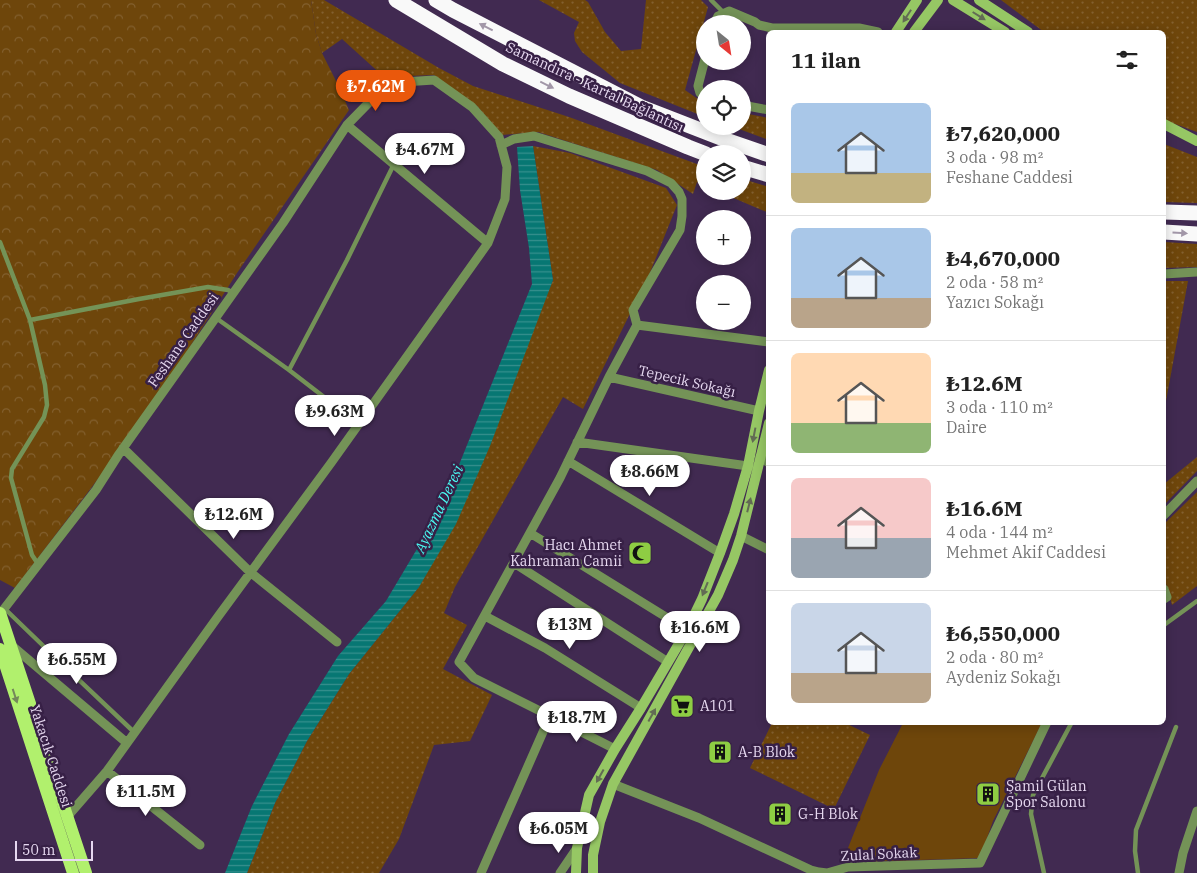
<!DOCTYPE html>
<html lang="tr">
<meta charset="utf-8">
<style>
body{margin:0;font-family:"IBM Plex Serif",serif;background:#f2f2f2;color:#222;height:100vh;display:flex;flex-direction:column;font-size:19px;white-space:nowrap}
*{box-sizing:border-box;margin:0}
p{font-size:16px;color:#767676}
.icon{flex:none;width:28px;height:28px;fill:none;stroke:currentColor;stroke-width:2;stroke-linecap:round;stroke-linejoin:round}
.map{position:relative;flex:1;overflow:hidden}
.panel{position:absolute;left:766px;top:30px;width:400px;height:695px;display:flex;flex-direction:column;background:#fff;border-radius:8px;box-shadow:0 2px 12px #0003}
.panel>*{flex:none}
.needle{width:32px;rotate:150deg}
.controls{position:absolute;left:696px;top:15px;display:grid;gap:10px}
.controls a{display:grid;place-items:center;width:55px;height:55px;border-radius:50%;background:#fff;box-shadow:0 2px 12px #0003;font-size:25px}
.scale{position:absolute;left:15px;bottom:12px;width:78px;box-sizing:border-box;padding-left:5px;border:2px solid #e6d8f0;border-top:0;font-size:14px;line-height:18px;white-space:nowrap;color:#e6d8f0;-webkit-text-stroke:4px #372046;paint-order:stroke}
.price{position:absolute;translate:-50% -42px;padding:0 11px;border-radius:18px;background:#fff;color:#222;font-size:16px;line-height:32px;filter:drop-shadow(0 1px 2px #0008)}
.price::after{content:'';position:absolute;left:50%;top:30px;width:15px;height:11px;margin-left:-8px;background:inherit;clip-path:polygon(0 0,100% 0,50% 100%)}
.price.on{background:#ea580c;color:#fff}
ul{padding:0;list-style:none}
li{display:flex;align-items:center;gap:15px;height:125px;padding:0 25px}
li+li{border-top:1px solid #e0e0e0}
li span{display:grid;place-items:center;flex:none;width:140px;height:100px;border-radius:8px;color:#555}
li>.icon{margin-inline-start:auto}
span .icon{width:60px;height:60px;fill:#fffc;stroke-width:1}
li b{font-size:21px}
h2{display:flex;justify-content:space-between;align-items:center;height:60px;padding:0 25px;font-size:21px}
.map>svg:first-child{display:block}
.grass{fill:url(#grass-dots)}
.forest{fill:url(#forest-crowns)}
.park{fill:#6e460b}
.water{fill:url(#water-rules)}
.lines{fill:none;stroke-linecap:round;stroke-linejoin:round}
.service{stroke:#749357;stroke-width:4.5}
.minor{stroke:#749357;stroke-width:9}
.secondary{stroke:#96c764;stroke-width:10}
.primary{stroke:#b1f06d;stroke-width:12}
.motorway{stroke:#f9f9f9;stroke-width:15}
.oneway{fill:#626b54}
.oneway2{fill:#a297a8}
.oneway3{fill:#74885a}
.labels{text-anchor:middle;stroke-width:5;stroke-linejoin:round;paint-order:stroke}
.street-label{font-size:14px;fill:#e6d8f0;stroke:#372046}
.poi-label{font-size:14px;fill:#e6d8f0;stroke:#372046;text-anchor:start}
.water-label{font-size:15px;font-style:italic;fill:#4afcf4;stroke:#372046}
</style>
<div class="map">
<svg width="1197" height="873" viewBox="0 0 1197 873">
<defs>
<pattern id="grass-dots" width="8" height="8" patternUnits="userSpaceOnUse" patternTransform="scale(1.25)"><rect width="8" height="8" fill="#6e460b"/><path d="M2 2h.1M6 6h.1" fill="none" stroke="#83602f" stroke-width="1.8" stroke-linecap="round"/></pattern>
<pattern id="forest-crowns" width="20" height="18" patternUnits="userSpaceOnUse" patternTransform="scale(1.25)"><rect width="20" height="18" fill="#6e460b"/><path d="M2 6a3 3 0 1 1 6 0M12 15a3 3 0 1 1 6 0" fill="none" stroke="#83602f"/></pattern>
<pattern id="water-rules" width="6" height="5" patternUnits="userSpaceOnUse" patternTransform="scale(1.25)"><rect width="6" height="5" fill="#077773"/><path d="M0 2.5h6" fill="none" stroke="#37908e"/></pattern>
</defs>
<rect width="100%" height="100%" fill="#412a51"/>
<path class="grass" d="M311 0H324L439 68 473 86 569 117 705 167V186L697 182 693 194 657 170 538 132 502 135 477 106 434 75 384 77 342 39 322 53 316 34Z
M539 0H585L588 2 605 32 621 51 641 49 646 0H701L708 7 685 90 705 104V117L620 83 582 52 575 41 574 33 579 22Z
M1001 0H1197V132L1164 120V32H1044Z
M743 113 769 118V140L731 126H742Z
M1164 144 1197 157V203L1164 202Z
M533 146 570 153 666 188 677 205 649 275 583 409 563 397 455 587 444 613 467 625 443 669 492 695 470 741 434 745 399 839 379 873H247L275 803 307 741 349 674 419 587 553 280Z
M743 179 769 187V213L717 191H742Z
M1164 242 1197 244V267L1164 268Z
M1164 281H1188L1164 412Z
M1197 457V471L1164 505V484Z
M1197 492V586L1172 605 1164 577V524Z
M772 723H845L870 735 834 809 750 768Z"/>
<path class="forest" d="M0 0H311L316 34 322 53 339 87 349 110 237 273 145 417 15 588 0 580Z"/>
<path class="park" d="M903 723H1042L993 821 980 858 857 862 851 855 848 848 879 770Z"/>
<path class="water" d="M533 146 553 280 490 446 456 524 419 587 349 674 307 741 275 803 247 873H225L252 806 289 734 338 656 386 601 442 507 532 284 529 248 520 190 517 147Z"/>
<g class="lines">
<path class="service" d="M711 0 724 13
M0 242 30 320 45 385 47 405 44 417 12 469 11 478 32 555 38 564
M216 318 289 370 359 424
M30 320 139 299 208 287 228 290 233 293
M289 370 347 260 394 164
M4 608 61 663 135 733
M1164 625 1197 601
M1044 873 1031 814 1033 795 1072 722
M1138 873 1135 851 1136 830 1176 727"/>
<path class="minor" d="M714 24 718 16 729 11 755 22 759 25 772 28H859L878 32
M705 59 698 86 700 93 705 95
M742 105 769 110
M347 125 488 243
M1164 274 1197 272
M637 325 769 342
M609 377 759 411
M577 442 748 466
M123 448 250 572 337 642
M760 457 769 463
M568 461 720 553
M1164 515 1197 481
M530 533 687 630
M741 536 769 550
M514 563 668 662
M1164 589 1167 597 1164 599
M0 614 96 490 119 454 283 223 347 125 388 83 434 80 472 107 499 137 507 167 505 199 488 243 331 463 217 618 107 771 67 817
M485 616 545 648 641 708
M11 645 127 743
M550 716 615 749
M107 771 200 845
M613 784 699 818 811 870 819 872 827 873 848 867 980 863 1047 722
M481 873 550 716 474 678 459 662 560 478 609 377 637 325 633 310 680 230 682 216V199L679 192 671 183 647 171 534 136 514 139 501 145
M560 873 577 848
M1179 873 1183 853 1197 811"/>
<path class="secondary" d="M953 0 1005 32
M979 0 1028 32
M896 32 917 0
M914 32 938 0
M1164 124 1197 141
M576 873 577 848 589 795 615 749 641 708 687 630 702 599 720 553 734 514 748 466 759 411 769 370
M593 873V855L600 822 613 784 718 595 733 560 741 536 769 423"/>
<path class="primary" d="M0 613 86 873
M0 649 73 873"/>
<path class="motorway" d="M396 0 503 64 569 96 688 147 706 154
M436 0 453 10 641 107 726 140 769 155
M742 167 769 175
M1164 212 1197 213
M1164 232 1197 234"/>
</g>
<defs><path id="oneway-solid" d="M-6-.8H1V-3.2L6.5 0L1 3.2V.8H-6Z" transform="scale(1.25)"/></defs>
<g class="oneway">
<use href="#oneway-solid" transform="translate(907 16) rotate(123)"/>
<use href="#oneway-solid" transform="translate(979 16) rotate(32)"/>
<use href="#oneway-solid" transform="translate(754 435) rotate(101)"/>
<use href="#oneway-solid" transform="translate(749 505) rotate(-76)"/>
<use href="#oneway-solid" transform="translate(705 589) rotate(112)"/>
<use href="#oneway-solid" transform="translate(652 715) rotate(-61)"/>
<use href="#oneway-solid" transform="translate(600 776) rotate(119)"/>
</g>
<g class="oneway2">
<use href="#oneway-solid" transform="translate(486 27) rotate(-153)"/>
<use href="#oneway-solid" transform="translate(547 85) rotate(26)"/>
<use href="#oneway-solid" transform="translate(1180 233) rotate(3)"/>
</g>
<use class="oneway3" href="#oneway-solid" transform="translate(15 696) rotate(72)"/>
<defs>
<g id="mosque-square" transform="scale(1.25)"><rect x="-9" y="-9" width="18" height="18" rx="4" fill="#8ecd43" stroke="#372046"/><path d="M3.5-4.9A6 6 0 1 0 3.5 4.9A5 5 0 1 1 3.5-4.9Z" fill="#111"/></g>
<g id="supermarket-square" transform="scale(1.25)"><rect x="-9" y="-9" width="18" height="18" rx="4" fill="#8ecd43" stroke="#372046"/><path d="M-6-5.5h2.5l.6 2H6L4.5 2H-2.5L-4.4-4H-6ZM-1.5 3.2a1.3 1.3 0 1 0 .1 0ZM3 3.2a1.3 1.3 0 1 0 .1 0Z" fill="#111"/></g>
<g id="building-square" transform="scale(1.25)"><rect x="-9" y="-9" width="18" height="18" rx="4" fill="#8ecd43" stroke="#372046"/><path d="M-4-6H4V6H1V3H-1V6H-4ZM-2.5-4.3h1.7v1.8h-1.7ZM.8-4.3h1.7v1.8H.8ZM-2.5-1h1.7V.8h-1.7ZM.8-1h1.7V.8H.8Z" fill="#111"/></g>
</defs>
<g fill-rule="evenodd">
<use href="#mosque-square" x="640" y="553"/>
<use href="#supermarket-square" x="682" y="706"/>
<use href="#building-square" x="720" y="752"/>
<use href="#building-square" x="988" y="794"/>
<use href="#building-square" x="780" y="814"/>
</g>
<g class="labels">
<g class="street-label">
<text transform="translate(595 87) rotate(25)" y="5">Samandıra - Kartal Bağlantısı</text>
<text transform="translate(183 340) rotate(-55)" y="5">Feshane Caddesi</text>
<text transform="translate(687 381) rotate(13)" y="5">Tepecik Sokağı</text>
<text transform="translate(51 756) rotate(72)" y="5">Yakacık Caddesi</text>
<text transform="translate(879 854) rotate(-3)" y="5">Zulal Sokak</text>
</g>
<g class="poi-label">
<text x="622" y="550" text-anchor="end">Hacı Ahmet<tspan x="622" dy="16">Kahraman Camii</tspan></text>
<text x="700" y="711">A101</text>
<text x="738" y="757">A-B Blok</text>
<text x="1006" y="791">Şamil Gülan<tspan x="1006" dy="16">Spor Salonu</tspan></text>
<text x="798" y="819">G-H Blok</text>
</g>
<g class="water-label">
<text transform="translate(439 509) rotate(-65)" y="5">Ayazma Deresi</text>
</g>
</g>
</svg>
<div class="controls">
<a><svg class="needle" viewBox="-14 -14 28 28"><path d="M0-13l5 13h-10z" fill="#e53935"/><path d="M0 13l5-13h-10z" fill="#767676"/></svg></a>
<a><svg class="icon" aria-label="locate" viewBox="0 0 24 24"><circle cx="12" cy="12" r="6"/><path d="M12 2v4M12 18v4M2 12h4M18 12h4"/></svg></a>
<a><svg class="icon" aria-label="layers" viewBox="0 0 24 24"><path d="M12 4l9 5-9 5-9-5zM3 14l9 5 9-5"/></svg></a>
<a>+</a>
<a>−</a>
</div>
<div class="scale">50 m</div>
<b class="price on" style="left:376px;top:112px">₺7.62M</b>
<b class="price" style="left:425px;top:175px">₺4.67M</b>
<b class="price" style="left:335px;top:437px">₺9.63M</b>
<b class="price" style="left:650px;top:497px">₺8.66M</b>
<b class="price" style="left:234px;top:540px">₺12.6M</b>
<b class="price" style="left:570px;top:650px">₺13M</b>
<b class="price" style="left:700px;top:653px">₺16.6M</b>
<b class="price" style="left:77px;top:685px">₺6.55M</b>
<b class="price" style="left:577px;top:743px">₺18.7M</b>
<b class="price" style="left:146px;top:817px">₺11.5M</b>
<b class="price" style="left:559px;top:854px">₺6.05M</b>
<section class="panel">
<h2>11 ilan<svg class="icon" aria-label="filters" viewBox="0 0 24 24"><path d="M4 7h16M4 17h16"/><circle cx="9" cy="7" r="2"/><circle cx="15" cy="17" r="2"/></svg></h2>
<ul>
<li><span style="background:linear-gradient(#a9c7e8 70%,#c2b280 0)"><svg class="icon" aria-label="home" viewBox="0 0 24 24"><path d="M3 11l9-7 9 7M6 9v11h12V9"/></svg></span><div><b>₺7,620,000</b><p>3 oda · 98 m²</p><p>Feshane Caddesi</p></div></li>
<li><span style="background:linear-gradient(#a9c7e8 70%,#b9a48a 0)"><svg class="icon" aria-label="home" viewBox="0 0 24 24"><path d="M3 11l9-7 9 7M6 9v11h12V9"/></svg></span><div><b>₺4,670,000</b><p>2 oda · 58 m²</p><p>Yazıcı Sokağı</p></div></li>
<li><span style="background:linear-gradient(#ffd9b3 70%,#8fb573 0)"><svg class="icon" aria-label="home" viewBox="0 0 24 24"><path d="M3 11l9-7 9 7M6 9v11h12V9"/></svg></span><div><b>₺12.6M</b><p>3 oda · 110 m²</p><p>Daire</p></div></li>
<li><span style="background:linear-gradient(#f6c9c9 60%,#9aa5b1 0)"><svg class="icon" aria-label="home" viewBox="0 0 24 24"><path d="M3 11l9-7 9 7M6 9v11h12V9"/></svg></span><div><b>₺16.6M</b><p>4 oda · 144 m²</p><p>Mehmet Akif Caddesi</p></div></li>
<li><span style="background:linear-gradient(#c9d6e8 70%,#b9a48a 0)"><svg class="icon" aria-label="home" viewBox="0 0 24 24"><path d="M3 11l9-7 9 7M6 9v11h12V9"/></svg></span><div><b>₺6,550,000</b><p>2 oda · 80 m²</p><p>Aydeniz Sokağı</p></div></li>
</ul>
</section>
</div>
